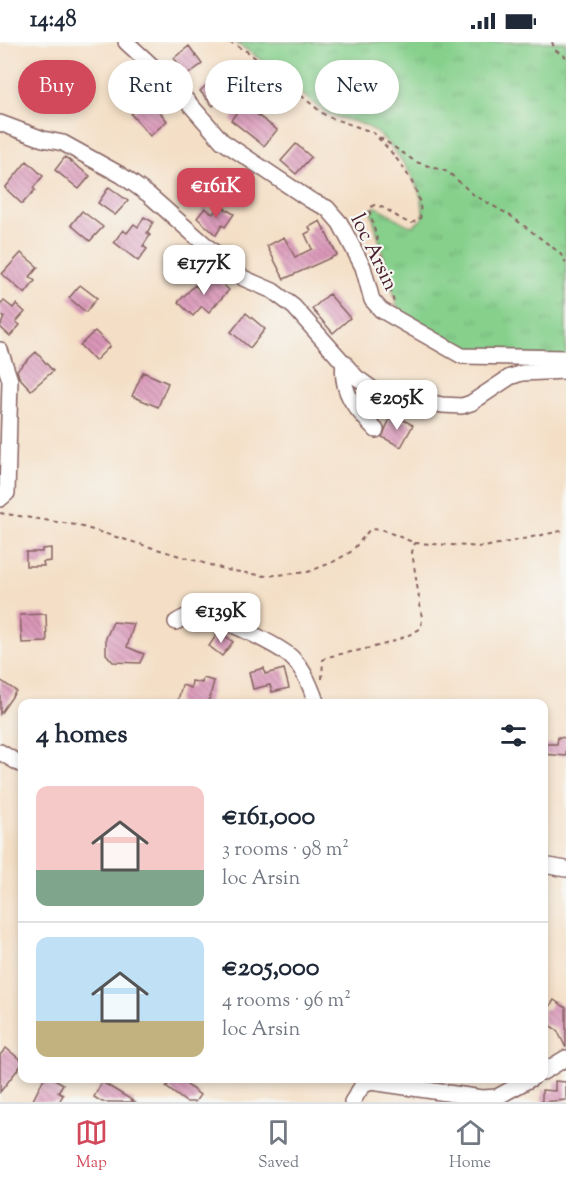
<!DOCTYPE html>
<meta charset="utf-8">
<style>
body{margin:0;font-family:"Sorts Mill Goudy",serif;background:#f6f6f7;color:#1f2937;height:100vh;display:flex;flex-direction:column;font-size:22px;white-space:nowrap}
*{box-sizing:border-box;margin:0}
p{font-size:20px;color:#747a83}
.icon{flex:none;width:33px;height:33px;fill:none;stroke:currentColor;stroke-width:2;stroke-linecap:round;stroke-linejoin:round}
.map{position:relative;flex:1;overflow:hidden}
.panel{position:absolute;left:18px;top:657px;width:530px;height:384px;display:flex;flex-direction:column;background:#fff;border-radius:12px;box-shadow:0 3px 9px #0003}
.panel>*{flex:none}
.hud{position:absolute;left:18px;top:18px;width:531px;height:54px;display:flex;gap:12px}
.price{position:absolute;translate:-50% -51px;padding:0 14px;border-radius:12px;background:#fff;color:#222;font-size:20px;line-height:39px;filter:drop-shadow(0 2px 3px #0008)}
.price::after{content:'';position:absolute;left:50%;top:36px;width:18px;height:14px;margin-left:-9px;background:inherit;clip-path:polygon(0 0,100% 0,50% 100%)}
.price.current{background:#d1495b;color:#fff}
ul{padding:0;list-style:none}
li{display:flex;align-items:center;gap:18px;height:150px;padding:0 18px}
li+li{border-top:2px solid #e0e1e3}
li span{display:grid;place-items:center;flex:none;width:168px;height:120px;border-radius:12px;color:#555}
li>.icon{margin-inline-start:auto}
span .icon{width:72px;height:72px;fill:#fffc;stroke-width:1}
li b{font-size:26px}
h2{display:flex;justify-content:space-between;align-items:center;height:72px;padding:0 18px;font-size:26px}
.tag{padding:0 21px;border-radius:27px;background:#fff;box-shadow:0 3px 9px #0003;font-size:21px;line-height:54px}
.tag.current{background:#d1495b;color:#fff}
.status{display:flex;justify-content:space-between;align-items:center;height:42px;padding:0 30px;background:#fff;direction:ltr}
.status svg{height:16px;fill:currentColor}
.tabs{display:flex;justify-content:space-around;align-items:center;height:84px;border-top:2px solid #e0e1e3;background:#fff;font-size:16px;color:#747a83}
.tabs a{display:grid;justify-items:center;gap:3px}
.tabs .current{color:#d1495b}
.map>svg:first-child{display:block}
.park{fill:url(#park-tufts);stroke:#68785c;stroke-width:1.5}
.building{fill:url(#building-back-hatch)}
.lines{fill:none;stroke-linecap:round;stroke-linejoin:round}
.minor-casing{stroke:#866261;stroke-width:18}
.path{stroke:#866261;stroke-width:2;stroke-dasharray:4.5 4.5;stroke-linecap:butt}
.minor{stroke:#fff;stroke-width:15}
.labels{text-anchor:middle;stroke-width:4.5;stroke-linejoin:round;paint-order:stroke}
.street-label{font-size:21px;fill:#4a1f2b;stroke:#f6f6f2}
</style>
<div class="status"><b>14:48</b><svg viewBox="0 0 49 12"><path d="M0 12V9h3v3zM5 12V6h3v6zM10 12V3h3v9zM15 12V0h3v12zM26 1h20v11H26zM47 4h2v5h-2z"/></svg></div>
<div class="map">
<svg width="566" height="1060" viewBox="0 0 566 1060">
<defs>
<pattern id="park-tufts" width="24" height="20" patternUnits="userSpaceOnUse" patternTransform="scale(1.5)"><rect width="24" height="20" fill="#86d08c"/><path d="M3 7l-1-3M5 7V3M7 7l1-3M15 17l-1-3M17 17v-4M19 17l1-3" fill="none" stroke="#75b279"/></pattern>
<pattern id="building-back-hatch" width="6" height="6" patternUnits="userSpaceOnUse" patternTransform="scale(1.5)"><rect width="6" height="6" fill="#db97b9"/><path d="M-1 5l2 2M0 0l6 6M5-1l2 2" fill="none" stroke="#b47b97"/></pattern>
</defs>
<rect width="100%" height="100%" fill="#f6f6f2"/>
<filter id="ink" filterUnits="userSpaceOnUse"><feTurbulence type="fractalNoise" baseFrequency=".0167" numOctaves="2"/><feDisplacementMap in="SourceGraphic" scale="12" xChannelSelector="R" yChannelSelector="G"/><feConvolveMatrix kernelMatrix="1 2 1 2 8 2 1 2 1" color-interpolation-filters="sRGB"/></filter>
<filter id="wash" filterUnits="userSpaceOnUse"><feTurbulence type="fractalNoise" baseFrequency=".008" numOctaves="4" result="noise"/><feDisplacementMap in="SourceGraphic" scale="24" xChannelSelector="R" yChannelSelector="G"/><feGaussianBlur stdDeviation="1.35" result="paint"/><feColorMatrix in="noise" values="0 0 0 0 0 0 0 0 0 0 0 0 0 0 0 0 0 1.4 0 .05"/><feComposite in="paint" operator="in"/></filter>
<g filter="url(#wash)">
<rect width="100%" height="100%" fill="#f4dfc6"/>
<path class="park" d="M234 0H566V316L463 310 400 274 371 168 375 165C390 168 398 182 413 184L422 177C429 151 395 103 373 88 359 77 340 79 326 70 294 49 269 19 234 0Z"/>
<g id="blocks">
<path class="building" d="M189 4 202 22 187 33 174 16Z
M217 34 230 49 213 64 200 49Z
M152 43 168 61 159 69 167 79 150 94 131 72 140 64 135 58Z
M243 62 277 88 264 104 231 78Z
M296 102 311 115 296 132 281 119Z
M65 115 90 134 79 147 55 128Z
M27 119 43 134 33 146 35 148 22 162 5 146Z
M109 145 128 159 115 173 98 161Z
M219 163 234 172 225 185 222 183 216 193 197 176 205 166 213 172Z
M82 169 103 185 90 199 71 183Z
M144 175 153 180 147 191 150 193 143 204 147 207 138 219 114 200 123 188 127 191 134 182 138 185Z
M320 179 337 213 284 237 267 204 284 195 295 215 312 207 305 192 311 189 309 185Z
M21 211 38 225 30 235 35 239 25 252 2 232Z
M213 233 229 248 209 270 202 264 193 274 178 260 195 243 200 248Z
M80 243 97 256 86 270 69 256Z
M329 252 350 276 333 291 312 267Z
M4 259 13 266 16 262 25 270 16 280 20 283 10 294 0 285 4 275 0 272V263Z
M246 271 265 287 250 306 231 290Z
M95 289 110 304 95 319 80 303Z
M36 310 53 329 31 348 19 335 17 328Z
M143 330 168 341 158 365 132 354Z
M392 372 413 383 401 405 382 395Z
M51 506V519L43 520 44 524H26V510H42V507Z
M46 572 47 600 22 601 20 573Z
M113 580 134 582 127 605 144 612 140 621 113 620 106 612V596Z
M219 589 233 600 222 614 209 604Z
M264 626 265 632 284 627 289 646 272 650 270 643 253 647 249 630Z
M203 636 214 639 208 662H177L182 643 191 646 192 639 202 641Z
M0 638 16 649 0 672Z
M558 695 566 696V714L543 712V702H557Z
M554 958 566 966V1006L557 988 549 983 543 984V968L548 967Z
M6 1006 22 1019V1022L0 1050V1013Z
M44 1036H53L63 1042 58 1050 63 1053 59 1060H32Z
M172 1036H178L200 1053 195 1060H186L166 1045Z
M555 1039 566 1040V1058L542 1060V1048L555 1049Z
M102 1040 135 1060H102L94 1055Z"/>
</g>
</g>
<g filter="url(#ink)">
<use href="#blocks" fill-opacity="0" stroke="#866261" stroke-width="1.5"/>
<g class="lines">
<g class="minor-casing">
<path id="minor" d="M126 0 174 44 222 99 310 158 327 166 340 181 363 225 372 258 381 268 462 314 566 316
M0 81 43 97 63 101 121 133 149 153 243 236 273 249 294 265 356 335 374 348 442 363 462 364 471 361 510 335 522 331 566 329
M0 308 10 338 7 451 0 457
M344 320C340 351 356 367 376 388
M176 580C185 575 192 571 202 572 218 574 283 605 293 617 305 629 311 646 317 662
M0 710 22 723
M543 823 566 827
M543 1030 566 1016
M371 1040 482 1056 497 1055 532 1036
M352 1060 362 1044 371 1040"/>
</g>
<path class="path" d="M229 0 248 10 326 74 372 90 416 120 448 130 474 153 511 174 560 211 566 221
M552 0 555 8 566 15
M378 96C396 114 425 149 420 176L412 181C398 179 389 165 374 163L369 167 394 261
M0 471 76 483 227 528 266 534 308 530 333 520 352 509 370 487 383 488 415 501 484 505 566 488
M322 637 323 618 327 615C358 608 394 604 421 586L422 576 412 510 415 501"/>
<use href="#minor" class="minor"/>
</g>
</g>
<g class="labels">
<g class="street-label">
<text transform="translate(375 210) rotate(64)" y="7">loc Arsin</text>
</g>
</g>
</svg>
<b class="price current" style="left:216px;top:177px">€161K</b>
<b class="price" style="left:204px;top:254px">€177K</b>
<b class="price" style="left:397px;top:389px">€205K</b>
<b class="price" style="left:221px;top:602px">€139K</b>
<div class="hud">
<a class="tag current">Buy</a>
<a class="tag">Rent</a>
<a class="tag">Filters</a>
<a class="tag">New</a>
</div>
<section class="panel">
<h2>4 homes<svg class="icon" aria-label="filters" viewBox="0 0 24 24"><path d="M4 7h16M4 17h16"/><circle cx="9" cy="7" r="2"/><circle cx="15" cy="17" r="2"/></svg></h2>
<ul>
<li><span style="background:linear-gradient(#f6c9c9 70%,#7fa58c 0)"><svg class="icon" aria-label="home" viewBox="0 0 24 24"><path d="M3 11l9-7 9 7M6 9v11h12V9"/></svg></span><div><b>€161,000</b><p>3 rooms · 98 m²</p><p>loc Arsin</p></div></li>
<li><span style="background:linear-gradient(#bfe0f5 70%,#c2b280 0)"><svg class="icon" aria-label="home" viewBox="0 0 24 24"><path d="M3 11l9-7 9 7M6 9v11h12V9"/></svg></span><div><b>€205,000</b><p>4 rooms · 96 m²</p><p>loc Arsin</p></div></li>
</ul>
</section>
</div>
<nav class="tabs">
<a class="current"><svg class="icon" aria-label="map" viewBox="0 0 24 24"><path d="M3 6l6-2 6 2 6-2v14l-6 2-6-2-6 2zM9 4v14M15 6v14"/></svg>Map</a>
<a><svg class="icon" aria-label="saved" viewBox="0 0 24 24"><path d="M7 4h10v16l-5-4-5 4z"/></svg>Saved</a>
<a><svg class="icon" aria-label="home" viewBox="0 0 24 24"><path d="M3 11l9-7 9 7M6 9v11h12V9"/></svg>Home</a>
</nav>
